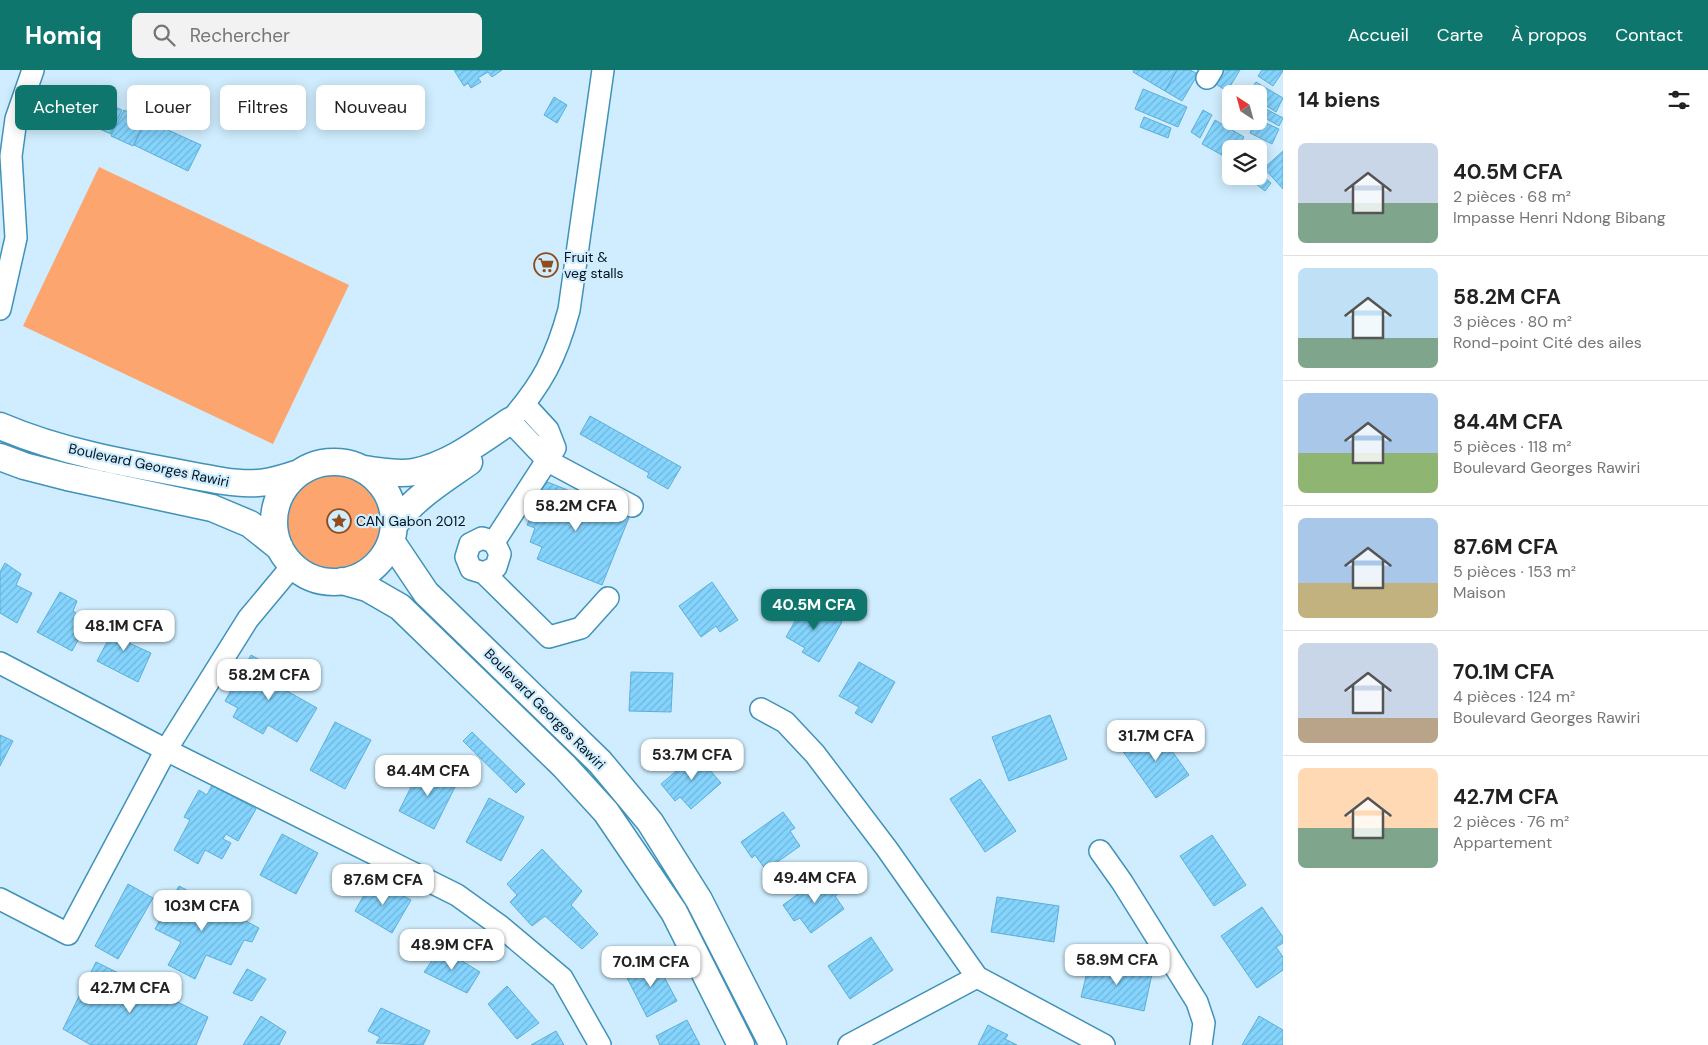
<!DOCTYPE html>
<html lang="fr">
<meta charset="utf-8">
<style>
body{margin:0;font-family:"DM Sans",sans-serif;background:#f2f2f2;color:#222;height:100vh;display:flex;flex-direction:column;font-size:19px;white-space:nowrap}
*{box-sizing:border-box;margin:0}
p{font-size:16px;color:#767676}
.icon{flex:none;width:28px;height:28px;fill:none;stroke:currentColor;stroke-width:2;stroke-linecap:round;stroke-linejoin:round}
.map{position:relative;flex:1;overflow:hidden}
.drawer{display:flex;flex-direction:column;background:#fff;width:425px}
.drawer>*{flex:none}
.top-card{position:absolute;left:15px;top:15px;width:475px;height:45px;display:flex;gap:10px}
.needle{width:32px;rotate:324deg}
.tools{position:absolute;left:1222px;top:15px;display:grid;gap:10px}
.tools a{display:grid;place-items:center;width:45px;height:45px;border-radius:8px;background:#fff;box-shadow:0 2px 12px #0003;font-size:25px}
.price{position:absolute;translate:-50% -42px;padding:0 11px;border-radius:10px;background:#fff;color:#222;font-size:16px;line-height:32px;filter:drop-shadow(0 1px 2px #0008)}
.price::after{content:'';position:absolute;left:50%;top:30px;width:15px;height:11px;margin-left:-8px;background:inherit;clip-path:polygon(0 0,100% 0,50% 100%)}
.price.selected{background:#0f766e;color:#fff}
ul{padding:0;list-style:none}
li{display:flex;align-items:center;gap:15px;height:125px;padding:0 15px}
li+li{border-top:1px solid #e0e0e0}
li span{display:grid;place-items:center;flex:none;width:140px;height:100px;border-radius:8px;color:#555}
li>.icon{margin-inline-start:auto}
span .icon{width:60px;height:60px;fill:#fffc;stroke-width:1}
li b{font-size:21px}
h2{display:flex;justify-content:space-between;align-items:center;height:60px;padding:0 15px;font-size:21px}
.pill{padding:0 18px;border-radius:8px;background:#fff;box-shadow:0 2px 12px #0003;font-size:18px;line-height:45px}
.pill.selected{background:#0f766e;color:#fff}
header{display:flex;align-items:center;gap:30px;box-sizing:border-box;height:70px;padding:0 25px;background:#0f766e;color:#fff}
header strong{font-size:24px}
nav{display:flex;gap:28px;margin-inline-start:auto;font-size:18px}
.search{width:350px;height:45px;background:#f2f2f2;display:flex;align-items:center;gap:12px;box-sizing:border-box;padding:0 18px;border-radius:8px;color:#767676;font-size:19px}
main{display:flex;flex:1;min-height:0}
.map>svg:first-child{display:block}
.green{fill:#fca56f}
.building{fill:url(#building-hatch);stroke:#5eaed6}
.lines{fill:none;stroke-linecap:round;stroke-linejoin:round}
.minor-casing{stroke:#4192b9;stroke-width:24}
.major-casing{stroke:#4192b9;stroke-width:29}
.minor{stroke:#fff;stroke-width:21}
.major{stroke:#fff;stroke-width:26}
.labels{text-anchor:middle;stroke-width:4.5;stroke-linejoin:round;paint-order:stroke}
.poi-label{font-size:14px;fill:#00121e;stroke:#cfedfe;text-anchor:start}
.street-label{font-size:14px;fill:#00121e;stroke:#cfedfe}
</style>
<header>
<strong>Homiq</strong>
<div class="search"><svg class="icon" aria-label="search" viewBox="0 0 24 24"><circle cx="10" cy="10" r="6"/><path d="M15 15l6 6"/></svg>Rechercher</div>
<nav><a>Accueil</a><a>Carte</a><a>À propos</a><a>Contact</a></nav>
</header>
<main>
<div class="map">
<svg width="1283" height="975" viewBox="0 0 1283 975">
<defs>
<pattern id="building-hatch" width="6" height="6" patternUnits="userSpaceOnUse" patternTransform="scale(1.25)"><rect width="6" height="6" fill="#84d4fe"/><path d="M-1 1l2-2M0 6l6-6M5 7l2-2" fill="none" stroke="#70b5d9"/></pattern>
</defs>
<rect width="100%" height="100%" fill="#cfedfe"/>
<path class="green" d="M99 97 349 215 273 374 23 256Z
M287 453a48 48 0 1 1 96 0a48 48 0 1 1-96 0Z"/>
<path class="building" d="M454 0H502L492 7 488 2 478 8 481 12 471 18 468 13 464 16Z
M1134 0H1177L1165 21 1133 2Z
M1177 0H1190L1198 4 1182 31 1165 21Z
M1222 0H1240L1227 21 1214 13Z
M1262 0H1283V1L1273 16 1258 6Z
M1256 12 1283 28 1276 42 1259 31V24H1248Z
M1143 19 1187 37 1178 57 1135 39Z
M90 26 122 40 111 64 79 50Z
M554 27 567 35 557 53 544 45Z
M1264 38 1283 48 1279 56 1260 45Z
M124 40 145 51 133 76 111 66Z
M1203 40 1212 45 1200 68 1191 62Z
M1144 47 1171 58 1168 68 1140 57Z
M146 50 201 75 188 101 134 75Z
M1215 50 1244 67 1237 79H1231V90L1202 74Z
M1259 50 1279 59 1272 74 1250 63 1255 51Z
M1283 81V119L1264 98Z
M1259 103 1271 113 1265 121 1251 110 1254 106H1259Z
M590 346 681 397 668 419 647 407 649 403 580 364Z
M545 411 630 445 602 515 537 489 542 477 530 472 535 458 527 455Z
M5 493 21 504 16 515 32 523 17 553 0 543V502Z
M712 512 738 550 720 562 716 556 701 567 679 536Z
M60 522 77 531 73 541 88 552 72 581 37 562Z
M806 532 842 552 819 592 802 582 805 578 786 567Z
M120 547 136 558 129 573 151 583 138 612 97 591Z
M251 585 294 609 287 621 317 638 297 672 268 655 263 664 233 647 238 638 225 631Z
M859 592 895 612 872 653 855 643 859 637 839 626Z
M631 602 673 603 671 642 629 641Z
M1050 645 1067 689 1009 711 992 667Z
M335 652 371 670 345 719 310 700Z
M1155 657 1189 705 1156 728 1122 680Z
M472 662 525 714 516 723 463 671Z
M0 665 13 671 0 696Z
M700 681 713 696 709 699 721 713 691 739 680 727 675 731 661 714Z
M422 695 457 713 434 759 399 741Z
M980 709 1016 761 985 782 950 729Z
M212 715 256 739 238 771 226 764 223 769 231 773 222 789 205 780 198 794 174 780 190 750 184 747 199 720 207 725Z
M489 728 524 747 501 791 466 772Z
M783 742 795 758 790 761 800 776 766 800 755 785 752 788 741 772Z
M282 764 318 783 296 824 260 805Z
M1212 765 1246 815 1214 836 1180 786Z
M542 779 582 821 571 835 598 864 582 879 545 846 532 856 510 832 517 825 507 814Z
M826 804 839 823 835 826 844 839 811 863 800 848 794 851 783 835Z
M373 809 411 830 392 863 355 841Z
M128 814 153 828 118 889 95 876Z
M179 816 259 858 252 872 244 870 231 895 206 885 195 909 168 895 181 872 155 859Z
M997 827 1059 836 1054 872 991 862Z
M1262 837 1283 867V873L1276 877 1283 887V900L1257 918 1221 866Z
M871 867 893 900 850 929 828 896Z
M441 878 480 902 467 923 424 902Z
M654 888 677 931 647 947 625 904Z
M1090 890 1152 904 1144 941 1081 927Z
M96 892 208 947 196 975H91L63 959Z
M247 899 266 909 252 931 233 923Z
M507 916 539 953 517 969 488 934Z
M381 938 430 961 423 975 376 973 380 967 368 961Z
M261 946 286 962 279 975H243Z
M1259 946 1283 960V975H1242Z
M687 950 700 975H660L656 966Z
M988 955 1008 965 1005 969 1017 975H978Z
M556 961 564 975H531Z"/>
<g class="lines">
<g class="minor-casing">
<path id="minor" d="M603 0 569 240C556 288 542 314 510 351L548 391 632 436
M1207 8 1212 0
M0 239 16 168 11 86 16 49 33 0
M494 472 555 378 548 360 524 334
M484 503 496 497 500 484 494 472 482 468 470 474 466 487 471 499 484 503 549 567 581 558 608 528
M0 593 166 680 457 825 500 856 562 908 600 975
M761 639 785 652 815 684 887 779 977 907 1104 975
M1100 781 1122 812 1197 932 1204 953 1201 975
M0 829 68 864 166 680 248 549 293 495
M849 975 977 907"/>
</g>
<g class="major-casing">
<path id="major" d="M0 356C70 386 148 397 223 411 255 416 269 413 299 403
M0 387 24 396 67 407 212 438 250 454 280 478
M274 452a60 60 0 1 1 120 0a60 60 0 1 1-120 0Z
M363 399C379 401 398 405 414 402 450 395 480 371 510 351
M394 455C414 428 442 411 469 392
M391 471 426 523 600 692 650 752 699 830 773 975
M342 511 367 518 400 537 564 696 606 742 674 842 741 975"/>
</g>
<use href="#minor" class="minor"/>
<use href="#major" class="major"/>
</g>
<defs>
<g id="supermarket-ring" transform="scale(1.25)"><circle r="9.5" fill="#cfedfe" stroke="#8f4c1d" stroke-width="1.5"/><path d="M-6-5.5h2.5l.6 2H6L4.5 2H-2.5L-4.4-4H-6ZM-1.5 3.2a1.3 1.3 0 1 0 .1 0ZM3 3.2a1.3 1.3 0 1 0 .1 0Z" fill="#8f4c1d"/></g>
<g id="sight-ring" transform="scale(1.25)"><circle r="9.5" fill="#cfedfe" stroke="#8f4c1d" stroke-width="1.5"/><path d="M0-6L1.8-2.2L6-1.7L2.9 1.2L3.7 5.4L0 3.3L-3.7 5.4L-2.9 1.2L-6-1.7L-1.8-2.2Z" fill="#8f4c1d"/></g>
</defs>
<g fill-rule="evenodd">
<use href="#supermarket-ring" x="546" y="195"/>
<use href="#sight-ring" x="339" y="451"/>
</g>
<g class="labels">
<g class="poi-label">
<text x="564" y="192">Fruit &amp;<tspan x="564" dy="16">veg stalls</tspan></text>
<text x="356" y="456">CAN Gabon 2012</text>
</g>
<g class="street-label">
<text transform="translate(149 395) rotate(12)" y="5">Boulevard Georges Rawiri</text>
<text transform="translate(545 639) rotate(45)" y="5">Boulevard Georges Rawiri</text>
</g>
</g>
</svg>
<div class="tools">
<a><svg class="needle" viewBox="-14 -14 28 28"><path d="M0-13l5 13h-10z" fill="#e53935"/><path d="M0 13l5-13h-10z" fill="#767676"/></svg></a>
<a><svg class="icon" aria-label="layers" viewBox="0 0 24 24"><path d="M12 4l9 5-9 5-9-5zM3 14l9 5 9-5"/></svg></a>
</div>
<b class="price" style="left:576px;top:462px">58.2M CFA</b>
<b class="price selected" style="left:814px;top:561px">40.5M CFA</b>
<b class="price" style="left:124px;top:582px">48.1M CFA</b>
<b class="price" style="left:269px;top:631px">58.2M CFA</b>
<b class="price" style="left:1156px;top:692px">31.7M CFA</b>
<b class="price" style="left:692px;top:711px">53.7M CFA</b>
<b class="price" style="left:428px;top:727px">84.4M CFA</b>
<b class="price" style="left:815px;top:834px">49.4M CFA</b>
<b class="price" style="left:383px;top:836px">87.6M CFA</b>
<b class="price" style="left:202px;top:862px">103M CFA</b>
<b class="price" style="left:452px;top:901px">48.9M CFA</b>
<b class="price" style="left:1117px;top:916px">58.9M CFA</b>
<b class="price" style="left:651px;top:918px">70.1M CFA</b>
<b class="price" style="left:130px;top:944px">42.7M CFA</b>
<div class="top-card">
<a class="pill selected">Acheter</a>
<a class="pill">Louer</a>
<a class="pill">Filtres</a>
<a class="pill">Nouveau</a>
</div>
</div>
<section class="drawer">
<h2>14 biens<svg class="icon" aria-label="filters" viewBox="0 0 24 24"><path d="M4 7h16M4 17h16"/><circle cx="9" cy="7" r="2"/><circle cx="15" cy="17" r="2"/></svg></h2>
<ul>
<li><span style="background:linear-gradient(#c9d6e8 60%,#7fa58c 0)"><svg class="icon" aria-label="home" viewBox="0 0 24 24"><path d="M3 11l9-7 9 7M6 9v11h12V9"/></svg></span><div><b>40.5M CFA</b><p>2 pièces · 68 m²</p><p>Impasse Henri Ndong Bibang</p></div></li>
<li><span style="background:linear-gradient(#bfe0f5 70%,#7fa58c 0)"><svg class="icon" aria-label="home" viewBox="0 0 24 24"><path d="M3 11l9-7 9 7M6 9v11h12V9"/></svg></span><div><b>58.2M CFA</b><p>3 pièces · 80 m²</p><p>Rond-point Cité des ailes</p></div></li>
<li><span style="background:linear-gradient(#a9c7e8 60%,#8fb573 0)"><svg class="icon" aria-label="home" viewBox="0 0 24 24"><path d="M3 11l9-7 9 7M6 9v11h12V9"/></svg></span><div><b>84.4M CFA</b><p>5 pièces · 118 m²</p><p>Boulevard Georges Rawiri</p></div></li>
<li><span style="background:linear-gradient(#a9c7e8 65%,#c2b280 0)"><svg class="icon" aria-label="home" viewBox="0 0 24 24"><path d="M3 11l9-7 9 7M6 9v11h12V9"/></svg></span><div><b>87.6M CFA</b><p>5 pièces · 153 m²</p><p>Maison</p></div></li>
<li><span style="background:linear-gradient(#c9d6e8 75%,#b9a48a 0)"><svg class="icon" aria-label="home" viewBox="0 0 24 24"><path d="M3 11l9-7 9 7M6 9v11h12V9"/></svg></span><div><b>70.1M CFA</b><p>4 pièces · 124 m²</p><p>Boulevard Georges Rawiri</p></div></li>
<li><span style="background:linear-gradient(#ffd9b3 60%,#7fa58c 0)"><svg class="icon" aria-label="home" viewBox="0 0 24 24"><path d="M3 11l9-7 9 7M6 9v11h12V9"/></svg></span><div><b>42.7M CFA</b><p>2 pièces · 76 m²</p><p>Appartement</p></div></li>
</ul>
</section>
</main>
